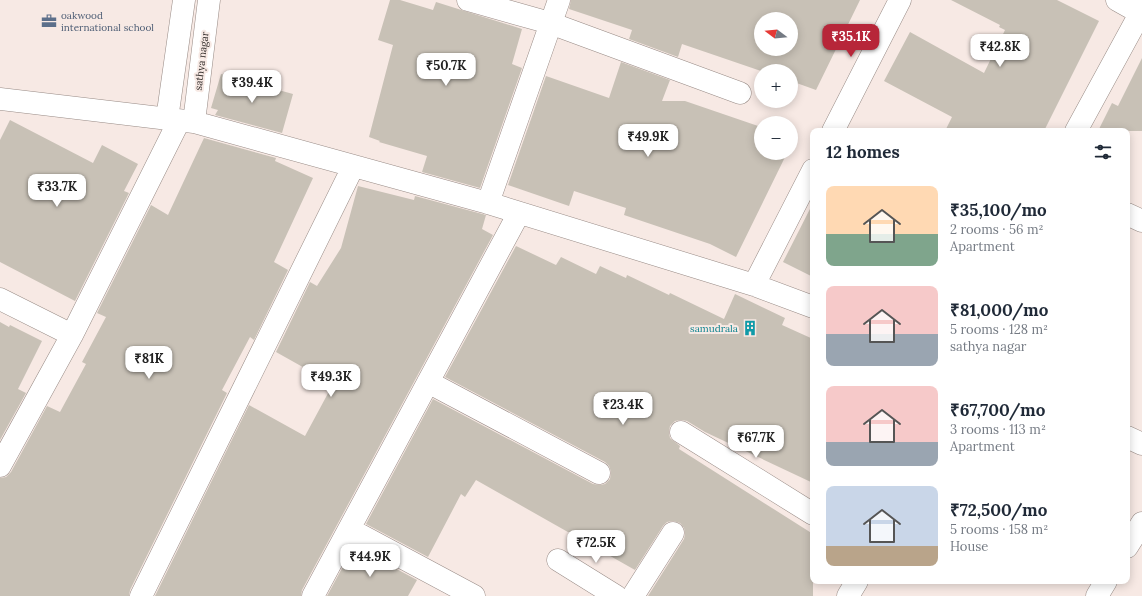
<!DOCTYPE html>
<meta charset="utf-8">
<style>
body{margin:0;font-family:Lora,serif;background:#f6f6f7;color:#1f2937;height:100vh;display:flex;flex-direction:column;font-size:15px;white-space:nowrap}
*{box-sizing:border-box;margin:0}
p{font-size:13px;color:#747a83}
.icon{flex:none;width:22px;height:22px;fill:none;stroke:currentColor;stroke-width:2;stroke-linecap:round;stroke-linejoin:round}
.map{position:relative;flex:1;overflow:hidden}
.details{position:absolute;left:810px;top:128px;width:320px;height:456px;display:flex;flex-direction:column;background:#fff;border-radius:8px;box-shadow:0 2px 10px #0003}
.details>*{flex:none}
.needle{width:26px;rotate:286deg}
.fabs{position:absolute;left:754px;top:12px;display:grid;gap:8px}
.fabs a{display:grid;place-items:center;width:44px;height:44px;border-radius:50%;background:#fff;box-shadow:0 2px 10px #0003;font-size:20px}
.price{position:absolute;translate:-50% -34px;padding:0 9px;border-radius:8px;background:#fff;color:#222;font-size:13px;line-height:26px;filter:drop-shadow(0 1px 2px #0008)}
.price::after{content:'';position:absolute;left:50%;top:24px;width:12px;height:9px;margin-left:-6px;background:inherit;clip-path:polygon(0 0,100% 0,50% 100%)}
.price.current{background:#b72639;color:#fff}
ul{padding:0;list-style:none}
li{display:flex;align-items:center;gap:12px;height:100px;padding:0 16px}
li span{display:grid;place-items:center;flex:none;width:112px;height:80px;border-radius:8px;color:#555}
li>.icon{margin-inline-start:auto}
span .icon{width:48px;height:48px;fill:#fffc;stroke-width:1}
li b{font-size:17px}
h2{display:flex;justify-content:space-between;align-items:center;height:48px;padding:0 16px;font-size:17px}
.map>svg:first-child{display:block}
.building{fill:#c8c1b6;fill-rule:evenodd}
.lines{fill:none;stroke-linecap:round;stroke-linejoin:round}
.street-casing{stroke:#988b86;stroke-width:23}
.street{stroke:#fff;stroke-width:22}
.labels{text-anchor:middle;stroke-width:4;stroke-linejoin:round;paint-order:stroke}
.service-label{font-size:10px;fill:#4e5e75;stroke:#f7e9e4;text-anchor:start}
.street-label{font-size:10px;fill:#2e2927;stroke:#f7e9e4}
.culture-label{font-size:10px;fill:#0d838f;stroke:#f7e9e4;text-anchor:end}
</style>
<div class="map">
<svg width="1142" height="596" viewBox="0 0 1142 596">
<rect width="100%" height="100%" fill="#f7e9e4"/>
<path class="building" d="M390 0H400L433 10 436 2 522 29 512 64 522 68 480 188 422 172 427 156 379 142 380 141 369 137 393 45 378 40Z
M571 0H860L816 90 791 81V71H761L682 44 678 57 629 39 632 30 569 9ZM761 19H791V49H761Z
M951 0H1057L1099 21 1044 131H945L952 117 884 81 910 32 984 73 1005 30 999 27 1000 25Z
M1142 58V131H1098L1112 103 1118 106Z
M621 62 670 80 662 101H685L761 127V153H787L736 257 710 244 624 215 626 208 574 191 569 206 508 185 546 76 609 98Z
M221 74 293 94 282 133 215 115 218 110 211 108Z
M10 120 93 163 102 145 138 164 124 191 129 193 75 301 0 262V140Z
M204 138 276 158 275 161 313 178 274 262 288 270 254 340 250 337 222 390 227 393 130 590 129 596H0V478L6 477 11 472 47 406 60 412 86 364 82 362 106 317 97 313 151 205 168 215Z
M358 186 414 200 415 196 486 215 482 229 493 235 302 590 301 596H155L249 405 305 436 333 384 276 352 310 282 317 286 341 248Z
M813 203V277L783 262Z
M516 246 556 265 561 257 596 274 600 266 626 278 627 275 669 295 670 293 724 319 735 294 785 318 782 325 813 339V483L705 432 687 421 681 420 675 421 670 426 669 432 670 438 680 446 679 449 813 534V596H648L684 539 685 534 684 528 680 523 673 521 667 522 663 526 635 570 476 480 465 497 461 494 428 557 366 524 433 399 593 484 600 485 605 484 610 479 611 472 609 466 605 462 445 377Z
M0 322 9 327 10 325 42 341 18 389 26 393 0 440Z
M354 546 417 580 408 596H327Z"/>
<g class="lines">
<g class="street-casing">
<path id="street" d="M468 0 550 23 740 93
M1117 0 1142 14
M0 99 194 122 488 203 754 285 813 307
M167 119 184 0
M194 122 209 0
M833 131 900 0
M1076 131 1142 10
M488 203 559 0
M1127 214 1142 221
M754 285 813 170
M0 299 72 335
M428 382 599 473
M681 432 813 514
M1127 437 1142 444
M0 466 72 335 179 121
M349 529 474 596
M1127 547 1142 523
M558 560 616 596
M141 596 353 167
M313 596 519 213
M633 596 673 533
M848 596 857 581
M1097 596 1106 581"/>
</g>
<use href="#street" class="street"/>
</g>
<defs>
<g id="office-bare" transform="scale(1.2)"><path d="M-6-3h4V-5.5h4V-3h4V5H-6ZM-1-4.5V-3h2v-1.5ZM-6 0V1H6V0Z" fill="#5c6f8a" stroke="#f7e9e4" stroke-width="2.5" paint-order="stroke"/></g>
<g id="building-bare" transform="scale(1.2)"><path d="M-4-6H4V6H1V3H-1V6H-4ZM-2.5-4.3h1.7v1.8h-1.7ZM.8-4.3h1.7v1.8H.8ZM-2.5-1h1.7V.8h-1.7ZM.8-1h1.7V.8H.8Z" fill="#0f9aa8" stroke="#f7e9e4" stroke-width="2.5" paint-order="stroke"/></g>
</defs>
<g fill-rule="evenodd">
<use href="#office-bare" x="49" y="21"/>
<use href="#building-bare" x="750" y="328"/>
</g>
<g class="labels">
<g class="service-label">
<text x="61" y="19">oakwood<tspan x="61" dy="12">international school</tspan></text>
</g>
<g class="street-label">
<text transform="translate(201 61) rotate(-83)" y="4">sathya nagar</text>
</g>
<g class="culture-label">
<text x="738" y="332">samudrala</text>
</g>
</g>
</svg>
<div class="fabs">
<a><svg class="needle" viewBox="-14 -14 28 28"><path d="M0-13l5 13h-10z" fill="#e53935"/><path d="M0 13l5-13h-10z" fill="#747a83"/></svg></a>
<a>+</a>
<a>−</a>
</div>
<b class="price current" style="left:851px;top:58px">₹35.1K</b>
<b class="price" style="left:1000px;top:68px">₹42.8K</b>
<b class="price" style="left:446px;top:87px">₹50.7K</b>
<b class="price" style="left:252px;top:104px">₹39.4K</b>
<b class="price" style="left:648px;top:158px">₹49.9K</b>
<b class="price" style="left:57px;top:208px">₹33.7K</b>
<b class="price" style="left:149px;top:380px">₹81K</b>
<b class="price" style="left:331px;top:398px">₹49.3K</b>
<b class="price" style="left:623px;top:426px">₹23.4K</b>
<b class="price" style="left:756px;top:459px">₹67.7K</b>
<b class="price" style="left:596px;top:564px">₹72.5K</b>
<b class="price" style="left:370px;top:578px">₹44.9K</b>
<section class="details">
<h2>12 homes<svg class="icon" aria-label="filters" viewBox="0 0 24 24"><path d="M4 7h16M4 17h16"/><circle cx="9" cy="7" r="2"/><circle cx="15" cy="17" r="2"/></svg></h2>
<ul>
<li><span style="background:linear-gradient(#ffd9b3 60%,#7fa58c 0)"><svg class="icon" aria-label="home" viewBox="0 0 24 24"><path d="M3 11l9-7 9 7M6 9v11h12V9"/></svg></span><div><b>₹35,100/mo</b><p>2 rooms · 56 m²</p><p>Apartment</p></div></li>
<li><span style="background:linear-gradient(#f6c9c9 60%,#9aa5b1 0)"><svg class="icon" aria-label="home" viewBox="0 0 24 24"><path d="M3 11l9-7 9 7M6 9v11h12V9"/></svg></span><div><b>₹81,000/mo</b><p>5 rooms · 128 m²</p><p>sathya nagar</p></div></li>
<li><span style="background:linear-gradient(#f6c9c9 70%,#9aa5b1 0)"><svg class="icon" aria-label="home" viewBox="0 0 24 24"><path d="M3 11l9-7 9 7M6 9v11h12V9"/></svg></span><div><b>₹67,700/mo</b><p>3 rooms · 113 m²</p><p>Apartment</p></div></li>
<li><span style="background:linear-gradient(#c9d6e8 75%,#b9a48a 0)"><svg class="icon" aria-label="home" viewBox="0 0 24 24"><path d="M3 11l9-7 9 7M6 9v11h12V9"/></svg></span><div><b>₹72,500/mo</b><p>5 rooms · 158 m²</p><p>House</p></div></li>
</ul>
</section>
</div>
